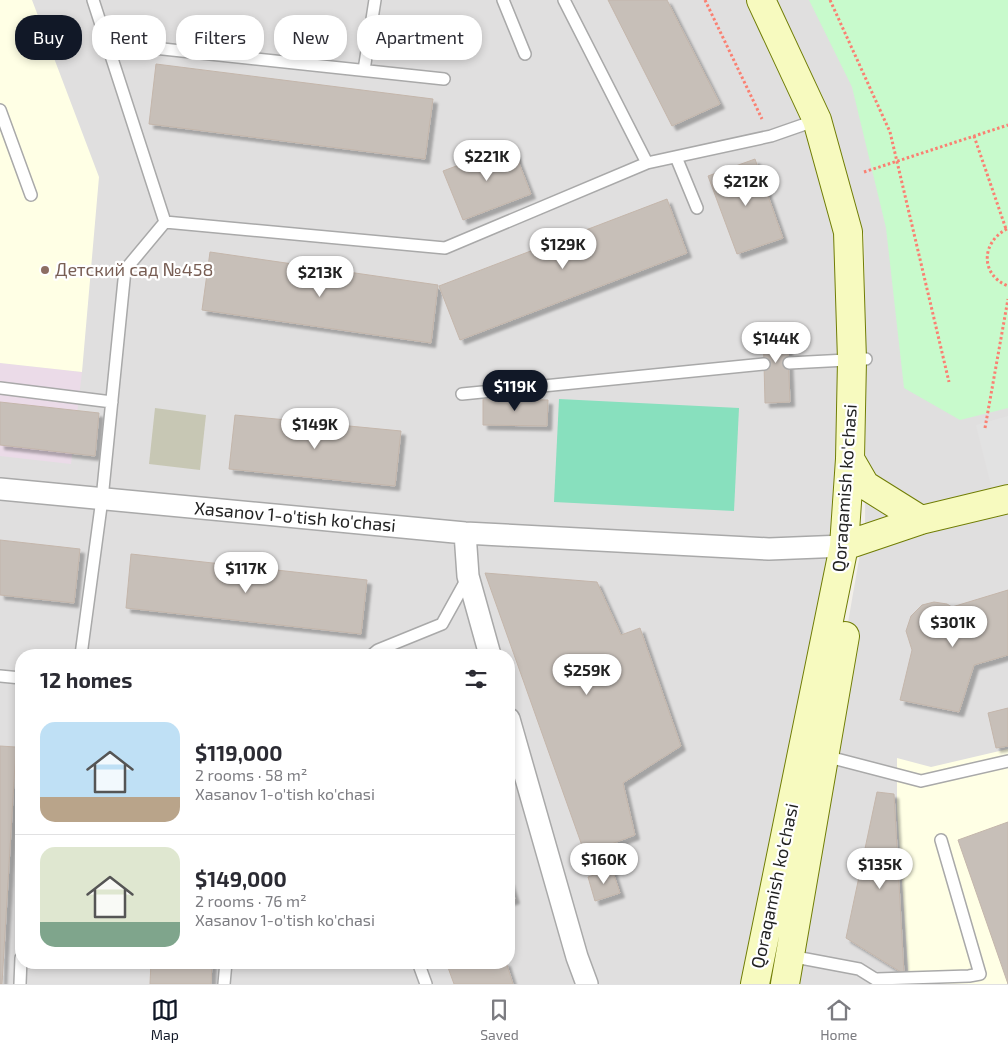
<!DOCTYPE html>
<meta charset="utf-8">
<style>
body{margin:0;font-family:"Exo 2",sans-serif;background:#f2f2f3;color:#2b2b33;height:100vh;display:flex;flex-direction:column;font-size:19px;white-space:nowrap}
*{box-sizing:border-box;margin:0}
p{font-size:16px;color:#7c7c81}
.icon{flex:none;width:28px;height:28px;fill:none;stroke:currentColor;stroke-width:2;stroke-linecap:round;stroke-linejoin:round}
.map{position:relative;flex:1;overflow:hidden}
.drawer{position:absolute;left:15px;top:649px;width:500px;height:320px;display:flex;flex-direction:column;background:#fff;border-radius:20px;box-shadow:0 2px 8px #0003}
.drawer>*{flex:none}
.banner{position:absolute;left:15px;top:15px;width:500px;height:45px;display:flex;gap:10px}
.price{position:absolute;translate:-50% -42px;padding:0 11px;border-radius:18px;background:#fff;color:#222;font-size:16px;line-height:32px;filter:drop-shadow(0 1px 2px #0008)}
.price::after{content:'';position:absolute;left:50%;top:30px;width:15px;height:11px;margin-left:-8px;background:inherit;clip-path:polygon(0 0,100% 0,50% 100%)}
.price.active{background:#111827;color:#fff}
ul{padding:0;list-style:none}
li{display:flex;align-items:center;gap:15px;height:125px;padding:0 25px}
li+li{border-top:1px solid #e1e1e2}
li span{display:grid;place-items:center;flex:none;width:140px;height:100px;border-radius:15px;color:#555}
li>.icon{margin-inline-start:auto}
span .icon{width:60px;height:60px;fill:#fffc;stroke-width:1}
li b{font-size:21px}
h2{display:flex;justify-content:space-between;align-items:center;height:60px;padding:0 25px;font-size:21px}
.chip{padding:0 18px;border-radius:20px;background:#fff;box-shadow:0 2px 8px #0003;font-size:18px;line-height:45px}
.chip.active{background:#111827;color:#fff}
.tabs{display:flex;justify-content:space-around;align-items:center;height:70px;border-top:1px solid #e1e1e2;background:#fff;font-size:14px;color:#7c7c81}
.tabs a{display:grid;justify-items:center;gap:2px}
.tabs .active{color:#111827}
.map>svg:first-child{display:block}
.residential{fill:#e0dfdf;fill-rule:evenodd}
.industrial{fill:#ebdbe8}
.education{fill:#ffffe5}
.construction{fill:#c7c7b4}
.park{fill:#c8facc}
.pitch{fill:#88e0be}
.parking{fill:#e2e2e2}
.building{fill:#c7bfb8;stroke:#c4b6ab;filter:url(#shadow)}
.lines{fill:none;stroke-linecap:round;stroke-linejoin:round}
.lane-casing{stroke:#a9a9a9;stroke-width:14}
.street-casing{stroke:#a9a9a9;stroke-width:24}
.secondary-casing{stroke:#707d05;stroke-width:30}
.path{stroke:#fa8072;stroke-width:3;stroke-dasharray:2.5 2.5;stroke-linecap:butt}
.lane{stroke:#fff;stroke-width:11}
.street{stroke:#fff;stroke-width:21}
.secondary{stroke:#f7fabf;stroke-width:28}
.education-dot{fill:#8d6e63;stroke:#fff;stroke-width:2}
.labels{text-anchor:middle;stroke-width:4.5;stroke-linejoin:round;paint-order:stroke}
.education-label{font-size:18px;fill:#785e54;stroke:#fff;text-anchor:start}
.street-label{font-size:18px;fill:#222;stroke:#fff}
</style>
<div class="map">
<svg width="1008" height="984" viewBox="0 0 1008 984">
<defs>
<filter id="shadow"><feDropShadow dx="4.5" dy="4.5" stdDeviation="1" flood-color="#0004"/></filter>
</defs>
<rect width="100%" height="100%" fill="#f2efe9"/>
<path class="residential" d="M0 0H761L848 232 851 443 755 984H0ZM21 655H509V962H21Z
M775 0H1008V984H785L865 525 866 366 864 235 830 122Z"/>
<path class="industrial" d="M0 363 82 372 71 464 0 456Z"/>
<path class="education" d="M0 0H32L99 177 82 372 0 363Z
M1008 749V984H909L897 808V758L931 767Z"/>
<path class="construction" d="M155 408 206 415 200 470 149 464Z"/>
<path class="park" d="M809 0H1008V408L960 420 904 388 886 228 852 87Z"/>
<path class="pitch" d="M559 399 739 408 734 511 554 502Z"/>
<path class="parking" d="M1008 416V485L992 489 976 425Z"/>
<path class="building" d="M608 0H667L720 104 672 126Z
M156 64 433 99 425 159 149 124Z
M512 145 531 194 463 220 443 171Z
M755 159 783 238 737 254 708 176Z
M667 199 687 253 460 340 439 286Z
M210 252 438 285 431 343 202 310Z
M763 325H787L790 402 765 403Z
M483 399 548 400 547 426 483 425Z
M0 402 99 413 95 456 0 445Z
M235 415 401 431 395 486 229 469Z
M0 540 80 549 74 603 0 595Z
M131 554 367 580 361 634 126 608Z
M485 573 597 582 621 635 640 628 681 746 623 783 635 835 585 854Z
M1008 590V655L974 665 959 712 900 700 912 650 906 631 911 616 922 605 934 602 947 604 952 607Z
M1008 708V746L996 748 988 713Z
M0 746 16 747 2 984H0Z
M877 792 894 794 904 974 846 938Z
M1008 822V984L958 840Z
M612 869 620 893 595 901 588 877Z
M509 880 515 899 509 901Z
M151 962H212L211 984H150Z
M446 962H506L513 984H454Z"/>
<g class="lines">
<g class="lane-casing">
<path id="lane" d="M93 0 165 222
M503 0 525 54
M107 43 444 79
M364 70 375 0
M0 110 31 195
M676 157 697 208
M647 163 771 136 817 120
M165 222 445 248 647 163 564 0
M789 363 866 359
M0 388 112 402
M462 394 764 364
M81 655 102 499 125 270 165 222
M372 655 378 650 442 624 468 577
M0 676 21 678
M825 756 921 781 1008 761
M790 956 859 969 883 984
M418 962 426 984
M877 979 969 976 980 974 941 840
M20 984 21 958
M224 984 226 962"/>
</g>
<g class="street-casing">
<path id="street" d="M0 489 465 533 769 549 844 546
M465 533 468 576 490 655
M509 719 577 957 587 984"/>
</g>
<g class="secondary-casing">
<path id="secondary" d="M850 459 865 485 921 520
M844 546 921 520 1008 499
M755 984 844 546 850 459 852 360 848 232 817 120 761 0
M785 984 845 636"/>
</g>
<path class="path" d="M705 0 762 119
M830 0 890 132 949 382
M974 136 1006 229
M864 172 1008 125
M1007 229C981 242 980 275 1008 286
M985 428 1008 299"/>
<use href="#lane" class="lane"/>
<use href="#street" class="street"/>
<use href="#secondary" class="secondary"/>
</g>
<circle class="education-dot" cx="45" cy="270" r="5"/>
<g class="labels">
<g class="education-label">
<text x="55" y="276">Детский сад №458</text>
</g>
<g class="street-label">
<text transform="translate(845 488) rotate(-86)" y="6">Qoraqamish ko'chasi</text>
<text transform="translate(295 517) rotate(5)" y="6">Xasanov 1-o'tish ko'chasi</text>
<text transform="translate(775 886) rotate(-78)" y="6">Qoraqamish ko'chasi</text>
</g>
</g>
</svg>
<b class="price" style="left:487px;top:182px">$221K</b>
<b class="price" style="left:746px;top:207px">$212K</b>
<b class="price" style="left:563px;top:270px">$129K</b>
<b class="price" style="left:320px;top:298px">$213K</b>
<b class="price" style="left:776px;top:364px">$144K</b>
<b class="price active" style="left:515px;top:412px">$119K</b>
<b class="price" style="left:315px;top:450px">$149K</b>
<b class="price" style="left:246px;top:594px">$117K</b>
<b class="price" style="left:953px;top:648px">$301K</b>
<b class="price" style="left:587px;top:696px">$259K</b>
<b class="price" style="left:604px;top:885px">$160K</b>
<b class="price" style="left:880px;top:890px">$135K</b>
<div class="banner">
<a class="chip active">Buy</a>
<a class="chip">Rent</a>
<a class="chip">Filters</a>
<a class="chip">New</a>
<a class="chip">Apartment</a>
</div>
<section class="drawer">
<h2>12 homes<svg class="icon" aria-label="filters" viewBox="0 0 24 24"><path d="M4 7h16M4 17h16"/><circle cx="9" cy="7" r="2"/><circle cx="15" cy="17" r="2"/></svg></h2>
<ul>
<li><span style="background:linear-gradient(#bfe0f5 75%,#b9a48a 0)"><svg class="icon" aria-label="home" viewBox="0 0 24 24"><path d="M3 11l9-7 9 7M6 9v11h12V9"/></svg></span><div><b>$119,000</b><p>2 rooms · 58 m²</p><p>Xasanov 1-o'tish ko'chasi</p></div></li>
<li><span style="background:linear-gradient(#dfe7d0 75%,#7fa58c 0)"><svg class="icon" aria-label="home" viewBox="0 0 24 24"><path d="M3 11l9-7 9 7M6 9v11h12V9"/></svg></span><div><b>$149,000</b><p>2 rooms · 76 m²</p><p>Xasanov 1-o'tish ko'chasi</p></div></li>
</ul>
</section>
</div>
<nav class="tabs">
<a class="active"><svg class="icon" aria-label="map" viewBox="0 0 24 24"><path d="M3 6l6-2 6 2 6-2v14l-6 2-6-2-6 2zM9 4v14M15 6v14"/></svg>Map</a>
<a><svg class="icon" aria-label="saved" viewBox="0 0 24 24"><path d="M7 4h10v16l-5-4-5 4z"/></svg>Saved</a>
<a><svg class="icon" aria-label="home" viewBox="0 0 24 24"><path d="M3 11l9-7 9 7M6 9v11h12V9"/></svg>Home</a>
</nav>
